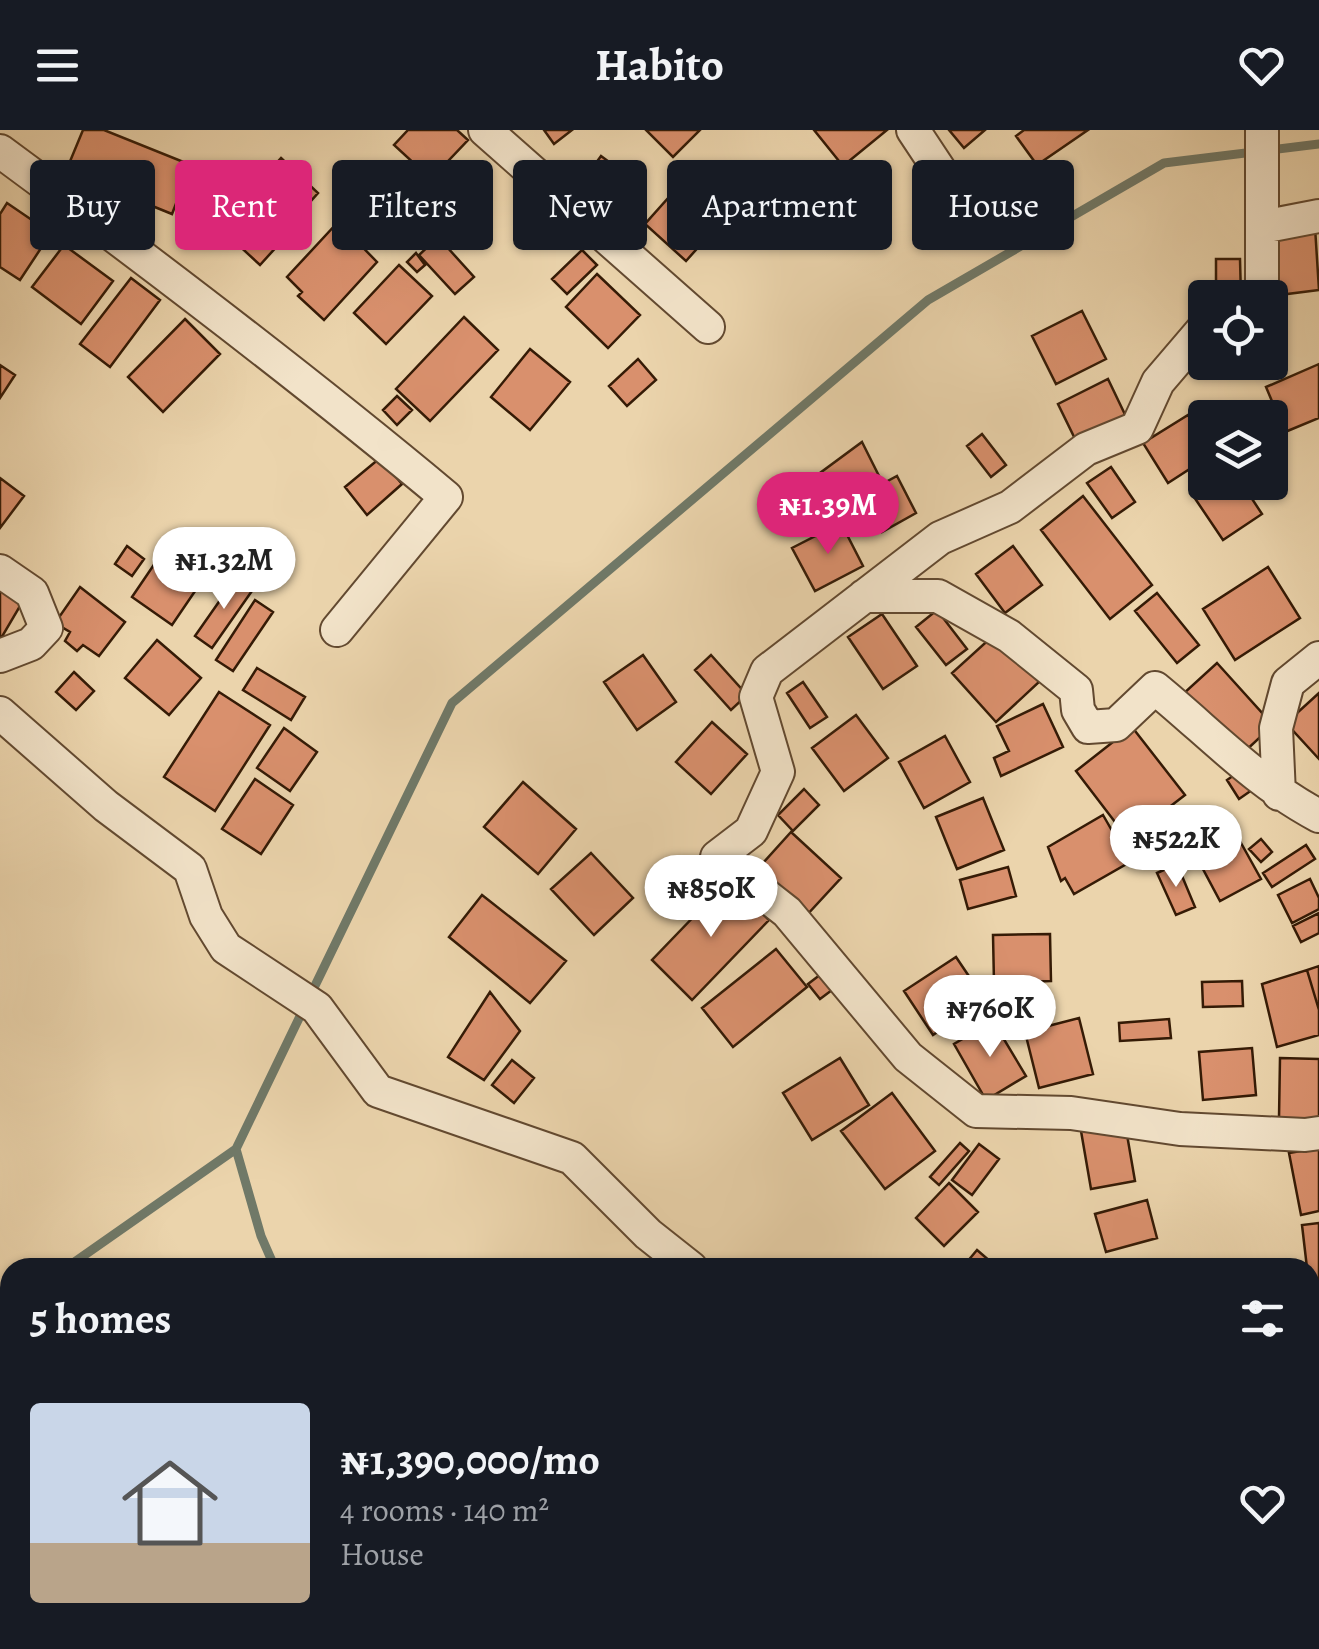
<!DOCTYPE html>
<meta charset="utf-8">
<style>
body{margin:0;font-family:Alegreya,serif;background:#242831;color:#f1f3f6;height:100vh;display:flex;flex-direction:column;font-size:38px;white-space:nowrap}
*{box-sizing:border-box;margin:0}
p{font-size:32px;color:#9ea1a6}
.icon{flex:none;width:55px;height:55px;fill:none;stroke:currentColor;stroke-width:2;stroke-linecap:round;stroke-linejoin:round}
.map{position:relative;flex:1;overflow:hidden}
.details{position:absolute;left:0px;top:1128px;width:1320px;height:392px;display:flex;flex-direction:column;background:#171b24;border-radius:30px 30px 0 0;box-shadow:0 2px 8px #0004}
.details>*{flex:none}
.hud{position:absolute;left:30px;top:30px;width:1260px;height:90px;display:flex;gap:20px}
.fabs{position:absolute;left:1188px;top:150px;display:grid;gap:20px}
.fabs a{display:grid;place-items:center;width:100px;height:100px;border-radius:10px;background:#171b24;box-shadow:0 2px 8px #0004;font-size:50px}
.price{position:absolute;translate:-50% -85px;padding:0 22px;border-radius:35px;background:#fff;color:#222;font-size:32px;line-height:65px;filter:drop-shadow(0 2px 5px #0008)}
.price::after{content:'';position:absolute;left:50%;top:60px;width:30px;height:22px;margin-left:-15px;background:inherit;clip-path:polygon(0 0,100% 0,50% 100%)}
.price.on{background:#db2777;color:#fff}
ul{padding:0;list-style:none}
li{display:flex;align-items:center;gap:30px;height:250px;padding:0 30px}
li+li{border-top:2px solid #363941}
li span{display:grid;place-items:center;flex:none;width:280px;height:200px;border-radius:10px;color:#555}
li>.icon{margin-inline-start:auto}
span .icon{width:120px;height:120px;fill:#fffc;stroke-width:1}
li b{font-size:42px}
h2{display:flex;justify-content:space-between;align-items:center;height:120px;padding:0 30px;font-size:42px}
.tag{padding:0 35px;border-radius:10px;background:#171b24;box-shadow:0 2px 8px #0004;font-size:35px;line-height:90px}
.tag.on{background:#db2777;color:#fff}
header{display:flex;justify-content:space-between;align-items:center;height:130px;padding:0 30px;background:#171b24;font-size:45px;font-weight:700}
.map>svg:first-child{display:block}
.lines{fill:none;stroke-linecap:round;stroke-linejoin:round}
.stream{stroke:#707968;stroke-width:9}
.building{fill:#d9906d;stroke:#351b06;stroke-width:2.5}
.minor-casing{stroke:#624930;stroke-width:36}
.minor{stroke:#f2e3c9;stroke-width:32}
</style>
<header><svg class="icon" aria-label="menu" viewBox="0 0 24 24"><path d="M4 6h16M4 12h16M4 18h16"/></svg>Habito<svg class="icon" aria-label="heart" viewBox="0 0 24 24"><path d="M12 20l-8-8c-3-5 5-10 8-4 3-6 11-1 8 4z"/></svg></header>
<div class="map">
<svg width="1319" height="1519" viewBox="0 0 1319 1519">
<rect width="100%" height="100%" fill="#ebd4ac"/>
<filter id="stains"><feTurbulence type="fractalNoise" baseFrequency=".002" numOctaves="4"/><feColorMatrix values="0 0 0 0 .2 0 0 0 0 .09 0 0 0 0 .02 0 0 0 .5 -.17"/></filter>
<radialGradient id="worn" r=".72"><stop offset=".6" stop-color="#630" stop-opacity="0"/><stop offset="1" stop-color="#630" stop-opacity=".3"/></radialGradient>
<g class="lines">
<path class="stream" d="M310 866 452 573 928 170 1164 33 1319 14
M236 1019 261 1106 275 1138
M66 1138 236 1019 303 880
M0 1183 10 1176
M423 1510 427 1519"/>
</g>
<path class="building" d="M83 0H104L191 35 172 84 66 41Z
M408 0H457L468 10 431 49 394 15Z
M544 0H572L554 14Z
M646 0H700L673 27Z
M814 0H887L843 36Z
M949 0H985L964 18Z
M1024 0H1088L1037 35 1016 6Z
M601 26 628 46 610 70 583 51Z
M281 28 318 63 280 106 242 71Z
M686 48 727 85 686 131 645 94Z
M7 73 51 103 20 150 0 137V84Z
M238 77 279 114 260 135 219 97Z
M338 92 377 132 324 190 298 166 302 162 287 147Z
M1315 97 1319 160 1279 165 1272 103Z
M438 107 474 147 455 164 419 125Z
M64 115 113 151 81 194 32 157Z
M582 120 597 135 567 164 552 149Z
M416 123 425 135 417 142 407 132Z
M1216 129H1240L1241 168H1216Z
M399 135 432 166 386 214 354 183Z
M597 144 640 185 608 218 566 177Z
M131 148 160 170 110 237 80 214Z
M1082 181 1106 229 1056 254 1032 206Z
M464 187 498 220 430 291 396 259Z
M185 189 220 224 163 282 128 247Z
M530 219 570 252 530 300 491 267Z
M638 229 656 250 627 276 609 256Z
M1319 234V288L1285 302 1266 257Z
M0 235 15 245 0 268Z
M1108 249 1130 295 1080 319 1058 274Z
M397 266 412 280 397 295 383 280Z
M1188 285 1205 312V329L1168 353 1143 313Z
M982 304 1006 335 991 347 967 316Z
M862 312 883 354 841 365 820 343Z
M380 328 402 354 367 385 345 357Z
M1111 337 1135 372 1112 388 1087 353Z
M897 346 916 383 882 402 862 365Z
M0 348 24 366 0 398Z
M1209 352H1241L1262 384 1223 410 1192 364Z
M1083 366 1152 455 1110 489 1041 400Z
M841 393 863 436 815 461 792 418Z
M168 414 208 442 172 495 132 467Z
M127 416 144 429 132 446 115 434Z
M1013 416 1042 455 1005 483 976 444Z
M1268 437 1300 488 1235 530 1203 479Z
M237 446 254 458 212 518 195 506Z
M0 457 23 471 0 510Z
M80 457 125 492 99 526 83 515 77 521 65 511 70 502 55 493Z
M1157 463 1199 515 1177 533 1135 481Z
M255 470 273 482 233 541 216 530Z
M937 480 967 519 946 535 916 497Z
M882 484 917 536 883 559 848 507Z
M995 504 1039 552 996 592 952 543Z
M157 510 201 548 169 585 125 548Z
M643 525 676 572 637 600 604 552Z
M711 525 747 565 731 580 695 540Z
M1217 533 1273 595 1240 626 1183 564Z
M257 538 305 567 291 590 243 560Z
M74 542 94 561 76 580 56 562Z
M803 552 827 587 810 598 787 563Z
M219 562 270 595 215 681 164 647Z
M1319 563V629L1286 593Z
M1043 574 1063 617 1001 646 994 628 1009 621 997 596Z
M856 585 888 628 844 661 812 618Z
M712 592 747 624 711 664 676 632Z
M1132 597 1185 665 1128 709 1076 641Z
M284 598 317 622 290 661 257 638Z
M945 606 970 652 924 678 899 632Z
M1240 641 1252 660 1239 669 1227 650Z
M255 649 293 675 261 724 222 699Z
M523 652 576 699 538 744 484 697Z
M804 659 819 675 793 701 778 685Z
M983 668 1004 720 957 739 936 687Z
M1103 685 1130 732 1074 764 1065 748 1061 751 1048 717Z
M791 702 841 748 805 787 755 742Z
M1236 704 1261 749 1220 771 1196 726Z
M1261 709 1272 722 1261 732 1249 719Z
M1306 715 1315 729 1272 757 1263 743Z
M591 723 633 768 594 805 551 759Z
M1177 734 1195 777 1176 785 1157 743Z
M1008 737 1016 766 968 779 960 750Z
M1310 749 1319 768V779L1292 793 1278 765Z
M729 750 769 790 692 870 652 830Z
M482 765 566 831 530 873 449 807Z
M1319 783V803L1301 812 1293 796Z
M1050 804 1051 851 994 853 993 805Z
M776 819 807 857 733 917 702 878Z
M956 827 985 870 933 905 904 861Z
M1319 836V880L1307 840Z
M1307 840 1319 880V905L1277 917 1262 854Z
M825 841 836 857 820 869 808 854Z
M1242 851 1243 876 1203 877 1202 852Z
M490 862 520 901 484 950 448 927Z
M1079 888 1093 944 1039 958 1025 902Z
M1169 889 1171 908 1120 911 1119 893Z
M993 891 1026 946 986 970 954 914Z
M1252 918 1256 965 1203 970 1199 922Z
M840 928 869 975 812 1010 783 963Z
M1280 928 1319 929V989L1279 988Z
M512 930 534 948 514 973 492 955Z
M892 963 935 1021 885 1059 841 1001Z
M1125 993 1135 1051 1091 1059 1081 1001Z
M960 1013 969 1021 939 1055 930 1047Z
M979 1014 999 1029 972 1065 952 1050Z
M1319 1018V1081L1301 1085 1289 1023Z
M949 1053 978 1082 944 1116 916 1088Z
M1147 1070 1157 1108 1106 1122 1095 1084Z
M1319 1093V1162L1310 1163V1138H1307L1302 1095Z
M977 1120 998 1138H962Z
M1310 1341 1319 1356V1398L1310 1404Z
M1319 1448V1519H1296L1291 1510H1310V1453Z"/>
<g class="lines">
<g class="minor-casing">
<path id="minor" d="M485 0 708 197
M913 0 962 74
M0 21C152 133 301 246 446 367L337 500
M1262 97 1319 86
M1262 168V0
M1205 197 1158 252 1137 298 1086 319 1010 377 940 408 767 541 756 567 778 642 751 701 717 727 787 782 908 927 976 981 1071 983 1180 999 1305 1005 1319 1003
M0 441 32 463 46 498 31 514 0 526
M864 466H938L1009 506 1076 560 1078 580 1088 597 1116 595 1155 558C1210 603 1255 652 1319 686
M0 583 106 676 190 739 206 786 226 818 317 878 378 961 572 1028 648 1104 691 1138
M1279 664 1276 598 1288 553 1319 528
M1310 1289 1319 1286
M1157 1510 1167 1519"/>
</g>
<use href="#minor" class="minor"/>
</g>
<rect width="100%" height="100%" filter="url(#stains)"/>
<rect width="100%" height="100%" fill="url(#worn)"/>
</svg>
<div class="fabs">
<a><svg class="icon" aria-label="locate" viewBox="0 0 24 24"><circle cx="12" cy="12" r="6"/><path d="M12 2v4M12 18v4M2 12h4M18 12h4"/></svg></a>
<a><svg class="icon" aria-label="layers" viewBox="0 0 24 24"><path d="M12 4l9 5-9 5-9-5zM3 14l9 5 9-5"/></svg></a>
</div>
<b class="price on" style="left:828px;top:427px">₦1.39M</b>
<b class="price" style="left:224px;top:482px">₦1.32M</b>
<b class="price" style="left:1176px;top:760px">₦522K</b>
<b class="price" style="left:711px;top:810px">₦850K</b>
<b class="price" style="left:990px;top:930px">₦760K</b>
<div class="hud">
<a class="tag">Buy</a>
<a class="tag on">Rent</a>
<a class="tag">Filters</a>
<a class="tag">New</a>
<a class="tag">Apartment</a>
<a class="tag">House</a>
</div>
<section class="details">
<h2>5 homes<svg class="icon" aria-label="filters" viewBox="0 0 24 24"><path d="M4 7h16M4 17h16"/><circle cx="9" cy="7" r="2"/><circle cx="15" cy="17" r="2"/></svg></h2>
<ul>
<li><span style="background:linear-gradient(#c9d6e8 70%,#b9a48a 0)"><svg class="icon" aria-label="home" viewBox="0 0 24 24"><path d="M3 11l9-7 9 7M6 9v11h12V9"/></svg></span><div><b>₦1,390,000/mo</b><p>4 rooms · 140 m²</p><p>House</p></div><svg class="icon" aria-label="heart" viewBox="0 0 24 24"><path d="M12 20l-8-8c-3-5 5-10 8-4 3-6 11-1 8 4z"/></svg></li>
</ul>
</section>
</div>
